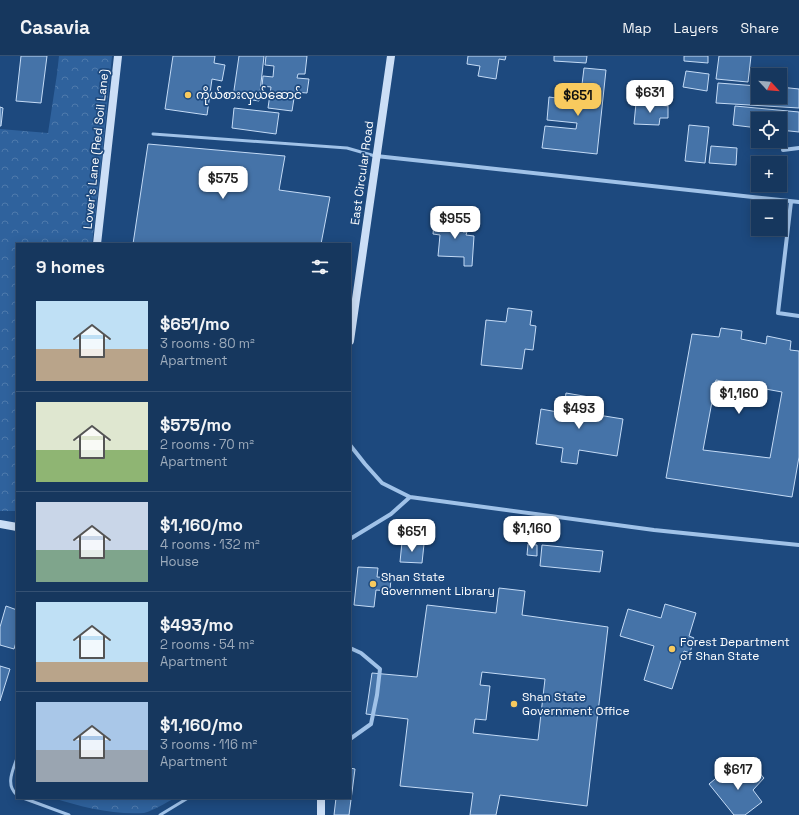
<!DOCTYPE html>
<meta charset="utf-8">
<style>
body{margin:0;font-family:"Space Grotesk","Noto Sans Myanmar",sans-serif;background:#234267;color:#f1f3f6;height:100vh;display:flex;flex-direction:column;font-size:15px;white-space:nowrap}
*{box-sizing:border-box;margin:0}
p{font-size:13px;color:#9eacbc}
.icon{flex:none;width:22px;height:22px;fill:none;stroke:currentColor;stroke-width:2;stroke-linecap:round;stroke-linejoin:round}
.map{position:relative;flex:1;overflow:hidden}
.drawer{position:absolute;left:16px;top:187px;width:335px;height:556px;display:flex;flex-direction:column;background:#16375e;border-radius:0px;box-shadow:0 2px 10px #0003,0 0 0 1px #355173}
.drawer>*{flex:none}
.needle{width:26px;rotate:116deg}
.tools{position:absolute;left:751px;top:12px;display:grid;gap:8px}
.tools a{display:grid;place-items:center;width:36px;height:36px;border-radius:0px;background:#16375e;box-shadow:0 2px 10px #0003,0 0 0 1px #355173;font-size:20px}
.price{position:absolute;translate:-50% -34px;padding:0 9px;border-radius:8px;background:#fff;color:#222;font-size:13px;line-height:26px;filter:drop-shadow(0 1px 2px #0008)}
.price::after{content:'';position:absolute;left:50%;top:24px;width:12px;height:9px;margin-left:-6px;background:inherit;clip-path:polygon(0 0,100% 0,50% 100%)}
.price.selected{background:#f8ca5e;color:#111}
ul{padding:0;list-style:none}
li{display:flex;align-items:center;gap:12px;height:100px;padding:0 20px}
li+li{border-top:1px solid #355173}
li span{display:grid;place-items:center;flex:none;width:112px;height:80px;border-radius:0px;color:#555}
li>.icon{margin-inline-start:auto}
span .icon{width:48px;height:48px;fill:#fffc;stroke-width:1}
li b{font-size:17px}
h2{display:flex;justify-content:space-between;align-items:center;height:48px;padding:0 20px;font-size:17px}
header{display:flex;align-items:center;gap:24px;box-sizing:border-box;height:56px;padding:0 20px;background:#16375e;border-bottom:1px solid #355173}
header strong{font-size:19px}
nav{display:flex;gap:22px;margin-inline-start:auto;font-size:14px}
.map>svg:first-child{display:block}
.park{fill:url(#park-crowns)}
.building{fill:#4573a8;stroke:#c4dbf6;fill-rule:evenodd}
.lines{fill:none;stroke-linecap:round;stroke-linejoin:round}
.lane{stroke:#a0c2e8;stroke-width:3}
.street{stroke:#a0c2e8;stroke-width:4}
.secondary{stroke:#cbdef6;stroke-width:8}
.poi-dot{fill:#f8ca5e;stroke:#1d497e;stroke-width:1.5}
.labels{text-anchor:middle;stroke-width:3.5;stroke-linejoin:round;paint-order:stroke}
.poi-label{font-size:12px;fill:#fff;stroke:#1d497e;text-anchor:start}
.street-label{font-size:12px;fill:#fff;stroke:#1d497e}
</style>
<header>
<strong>Casavia</strong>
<nav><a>Map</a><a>Layers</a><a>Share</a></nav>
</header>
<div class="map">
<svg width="799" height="759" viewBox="0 0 799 759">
<defs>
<pattern id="park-crowns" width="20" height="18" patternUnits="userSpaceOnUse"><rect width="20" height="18" fill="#2f629d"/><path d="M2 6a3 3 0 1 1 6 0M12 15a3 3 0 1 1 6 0" fill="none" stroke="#4e7aac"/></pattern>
</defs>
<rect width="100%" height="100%" fill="#1d497e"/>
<path class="park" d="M59 0H112L103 91 92 188H17V455H0V73L48 77 57 18Z
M53 742H175C165 747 155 754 144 757 113 759 82 751 53 742Z"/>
<path class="building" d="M21 0H47L41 47 16 45Z
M173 0H215L214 7 225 9 222 25 212 23 207 59 165 53Z
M239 0H264L259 45 233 41Z
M266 0H307L305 18H298L297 22 309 23 307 37 295 36 292 55 268 52 271 31 262 30 263 20 273 21 274 10 265 9Z
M468 0H506L505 4 499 3 496 23 478 20 480 10 467 8Z
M554 0H587L586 7 554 5Z
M684 0H708V7L684 5Z
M719 0H751L748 26 716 23Z
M584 12 606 14 597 98 542 92 545 70 576 73 577 67 547 64 549 41 580 45Z
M686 15 709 18 707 35 683 31Z
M718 27 758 30V41H780V31L799 33V52L716 47Z
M636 47 668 50V62H660L659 69 634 68Z
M735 50 799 56V76L780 74V63H758V72L733 69Z
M0 51 3 52 1 70H0Z
M234 52 279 57 276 78 232 72Z
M689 69 709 71 705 107 685 105Z
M148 88 285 100 279 134 330 141 321 188H133Z
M711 90 737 92 736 109 709 107Z
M444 162 464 163 463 176H467L466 179 474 180 472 210H464V201L438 200 440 179 433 178 434 167 444 168Z
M508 252 532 255 530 269 536 270 533 294 525 293 522 313 481 309 486 264 506 266Z
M721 272 742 275 741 283 766 288 767 280 791 285 790 294 799 295V401L792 441 666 422 692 278 719 281ZM716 324 782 336 770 402 703 394Z
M566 337 595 342 592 358 623 363 617 400 579 394 577 408 561 406 563 392 536 388 541 353 563 357Z
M402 486 424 488 422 507 400 506Z
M528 488 537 489V500L527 499Z
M542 489 603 495 600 516 540 510Z
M358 511 378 512 377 521 391 522 390 535 376 534 374 551 354 549Z
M499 532 525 535 522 559 608 571 587 750 500 739 496 759H470L473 737 400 730 408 663 366 658 372 617 417 621 427 549 496 557ZM482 616 545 623 538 684 473 677 475 663 486 664 490 630 480 629Z
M665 548 696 557 689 580 694 582 690 597 684 595 672 633 644 624 654 590 620 580 628 553 661 562Z
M6 550 17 554V583L14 593 0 589V571Z
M0 610 10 613 0 645Z
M731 710 744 724 756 713 764 722 753 734 762 746 745 759H734L709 728Z
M350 712 355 713 349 759H334L336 742H350Z"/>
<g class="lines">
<path class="lane" d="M153 78 347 92 375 100
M17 702C13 714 5 729 17 739
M23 742 69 759
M160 759 188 742"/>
<path class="street" d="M783 94 799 92
M376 100 799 146
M791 146 778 257 799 260
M350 389 365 408 382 427 410 441
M350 483 391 458 410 441 654 474 799 489
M350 592 361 597 380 613 377 639 371 668 350 683"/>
<path class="secondary" d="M97 188 118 0
M350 285 391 0
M0 468 17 471
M321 742V759"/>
</g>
<g class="poi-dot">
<circle cx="188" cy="39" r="4"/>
<circle cx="373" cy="528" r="4"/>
<circle cx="672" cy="593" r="4"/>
<circle cx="514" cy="648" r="4"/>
</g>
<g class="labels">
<g class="poi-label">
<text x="196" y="43">ကိုယ်စားလှယ်ဆောင်</text>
<text x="381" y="525">Shan State<tspan x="381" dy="14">Government Library</tspan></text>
<text x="680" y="590">Forest Department<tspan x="680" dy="14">of Shan State</tspan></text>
<text x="522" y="645">Shan State<tspan x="522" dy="14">Government Office</tspan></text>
</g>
<g class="street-label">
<text transform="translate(96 93) rotate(-84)" y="4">Lover's Lane (Red Soil Lane)</text>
<text transform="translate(362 117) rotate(-82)" y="4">East Circular Road</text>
</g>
</g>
</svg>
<div class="tools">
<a><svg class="needle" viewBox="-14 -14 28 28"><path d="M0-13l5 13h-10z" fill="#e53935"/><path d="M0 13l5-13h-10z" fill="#9eacbc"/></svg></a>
<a><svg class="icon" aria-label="locate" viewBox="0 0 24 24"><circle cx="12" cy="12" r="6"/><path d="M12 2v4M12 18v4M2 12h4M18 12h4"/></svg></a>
<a>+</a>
<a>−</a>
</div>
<b class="price" style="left:650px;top:58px">$631</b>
<b class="price selected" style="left:578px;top:61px">$651</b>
<b class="price" style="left:223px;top:144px">$575</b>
<b class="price" style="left:455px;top:184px">$955</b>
<b class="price" style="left:739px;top:359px">$1,160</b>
<b class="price" style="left:579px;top:374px">$493</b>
<b class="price" style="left:532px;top:494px">$1,160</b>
<b class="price" style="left:412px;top:497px">$651</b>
<b class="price" style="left:738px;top:735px">$617</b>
<section class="drawer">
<h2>9 homes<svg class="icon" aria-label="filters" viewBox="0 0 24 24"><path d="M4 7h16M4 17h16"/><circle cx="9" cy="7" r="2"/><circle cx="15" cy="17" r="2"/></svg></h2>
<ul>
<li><span style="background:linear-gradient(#bfe0f5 60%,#b9a48a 0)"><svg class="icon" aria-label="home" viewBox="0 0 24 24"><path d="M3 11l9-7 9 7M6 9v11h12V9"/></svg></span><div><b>$651/mo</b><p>3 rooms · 80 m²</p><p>Apartment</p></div></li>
<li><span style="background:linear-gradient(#dfe7d0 60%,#8fb573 0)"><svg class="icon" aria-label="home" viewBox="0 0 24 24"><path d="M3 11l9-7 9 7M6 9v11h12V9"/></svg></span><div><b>$575/mo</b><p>2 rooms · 70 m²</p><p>Apartment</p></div></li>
<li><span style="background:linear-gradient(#c9d6e8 60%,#7fa58c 0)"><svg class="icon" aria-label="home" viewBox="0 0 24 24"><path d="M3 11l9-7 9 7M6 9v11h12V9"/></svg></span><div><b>$1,160/mo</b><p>4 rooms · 132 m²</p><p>House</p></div></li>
<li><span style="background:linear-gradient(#bfe0f5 75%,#b9a48a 0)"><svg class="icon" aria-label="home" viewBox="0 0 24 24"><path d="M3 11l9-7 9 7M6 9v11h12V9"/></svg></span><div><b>$493/mo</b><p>2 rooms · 54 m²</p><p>Apartment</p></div></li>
<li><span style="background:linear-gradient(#a9c7e8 60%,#9aa5b1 0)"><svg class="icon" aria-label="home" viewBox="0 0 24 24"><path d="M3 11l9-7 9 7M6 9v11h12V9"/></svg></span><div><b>$1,160/mo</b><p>3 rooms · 116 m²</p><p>Apartment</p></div></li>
</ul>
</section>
</div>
